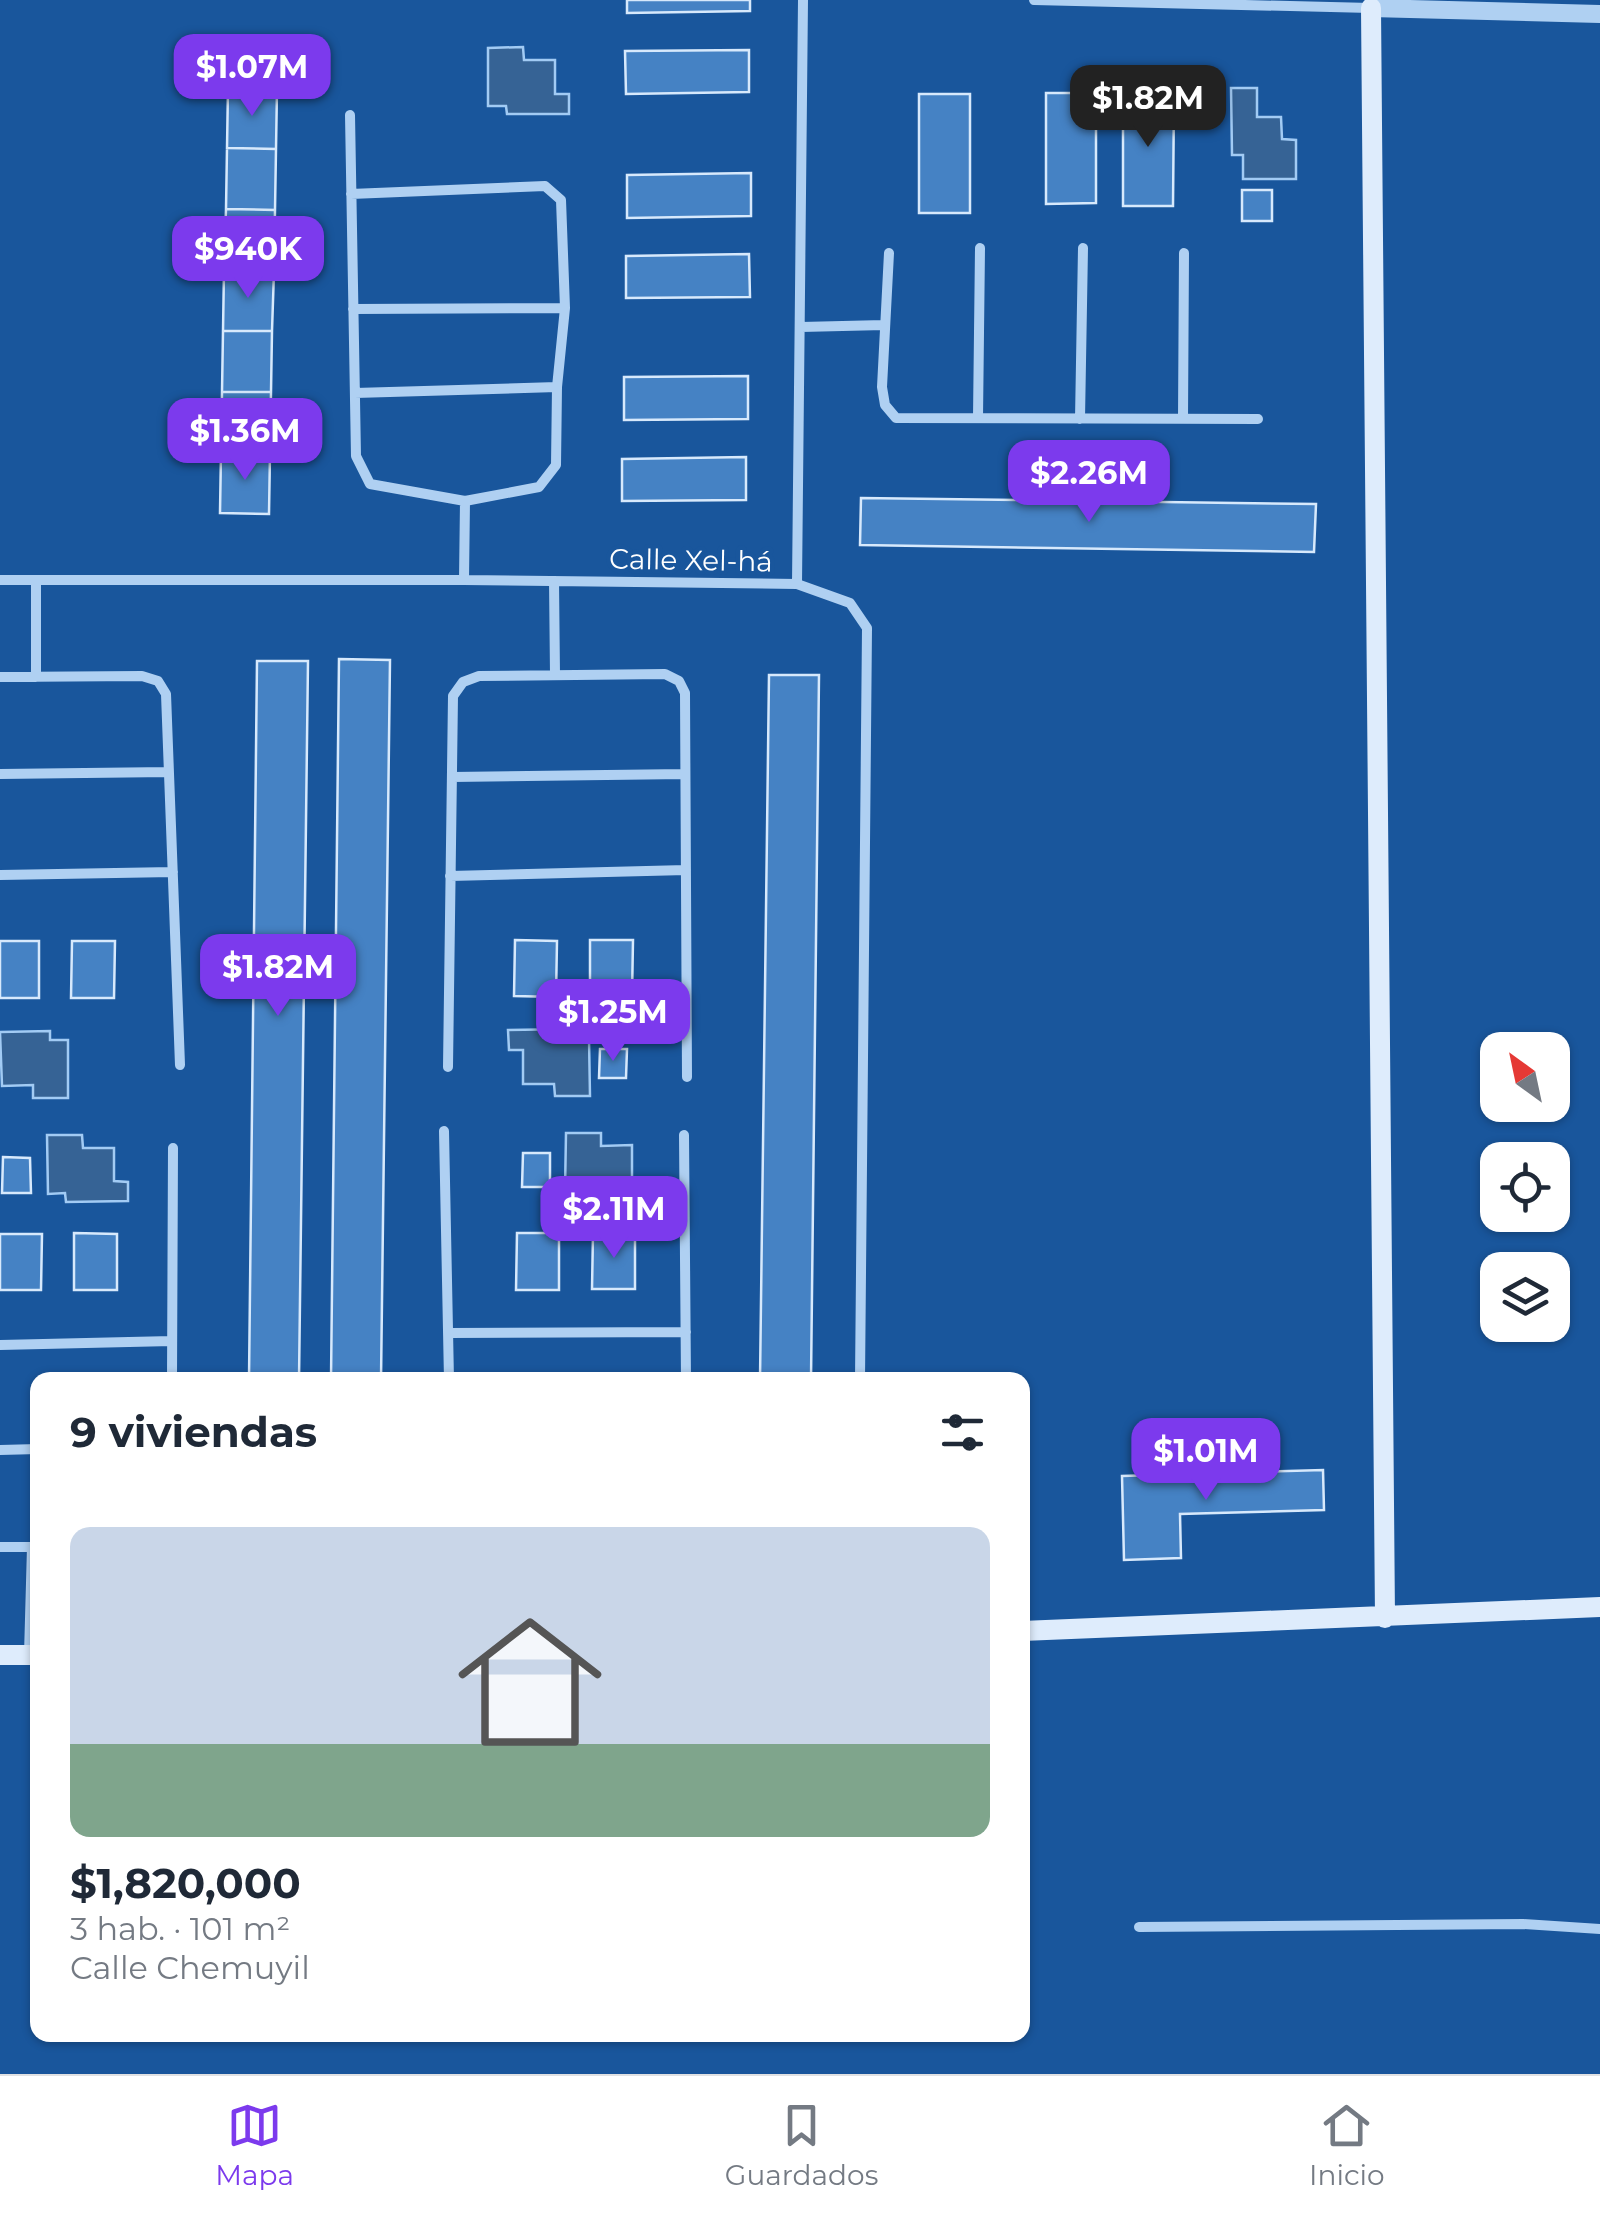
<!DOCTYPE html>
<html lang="es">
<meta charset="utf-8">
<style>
body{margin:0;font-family:Montserrat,sans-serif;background:#f2f2f3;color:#1f2937;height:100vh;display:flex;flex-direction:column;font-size:38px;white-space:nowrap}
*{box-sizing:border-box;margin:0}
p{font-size:32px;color:#747a83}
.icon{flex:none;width:55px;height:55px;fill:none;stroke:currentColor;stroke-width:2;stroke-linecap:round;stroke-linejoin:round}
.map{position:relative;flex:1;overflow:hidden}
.details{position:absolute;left:30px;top:1372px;width:1000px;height:670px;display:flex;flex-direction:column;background:#fff;border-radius:20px;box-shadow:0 2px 8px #0004}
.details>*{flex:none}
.needle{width:65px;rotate:327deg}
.fabs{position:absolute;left:1480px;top:1032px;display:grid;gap:20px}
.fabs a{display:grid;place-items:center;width:90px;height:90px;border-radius:20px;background:#fff;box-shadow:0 2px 8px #0004;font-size:50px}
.price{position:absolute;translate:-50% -85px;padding:0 22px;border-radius:20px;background:#7c3aed;color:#fff;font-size:32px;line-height:65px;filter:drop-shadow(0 2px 5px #0008)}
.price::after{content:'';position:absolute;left:50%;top:60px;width:30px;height:22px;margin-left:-15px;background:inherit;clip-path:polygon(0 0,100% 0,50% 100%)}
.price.current{background:#222;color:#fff}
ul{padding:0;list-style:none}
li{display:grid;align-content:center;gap:20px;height:530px;padding:0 40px}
li span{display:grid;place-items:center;height:310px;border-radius:20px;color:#555}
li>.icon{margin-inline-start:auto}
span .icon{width:180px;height:180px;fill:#fffc;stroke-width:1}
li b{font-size:42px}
h2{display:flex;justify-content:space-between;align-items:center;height:120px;padding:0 40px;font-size:42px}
.tab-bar{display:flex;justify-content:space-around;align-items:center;height:140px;border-top:2px solid #e0e1e3;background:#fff;font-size:28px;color:#747a83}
.tab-bar a{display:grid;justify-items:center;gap:5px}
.tab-bar .current{color:#7c3aed}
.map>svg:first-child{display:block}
.water{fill:#366395;stroke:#a2cbf4;stroke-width:2.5}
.building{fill:#4582c4;stroke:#d7e9fc;stroke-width:2.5}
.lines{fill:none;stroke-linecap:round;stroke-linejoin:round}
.minor{stroke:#afd0f2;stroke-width:10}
.tertiary{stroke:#afd0f2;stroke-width:18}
.secondary{stroke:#deecfc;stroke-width:20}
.labels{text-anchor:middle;stroke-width:9;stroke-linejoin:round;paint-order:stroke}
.street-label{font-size:28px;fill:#fff;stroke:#19569c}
</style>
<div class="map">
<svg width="1600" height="2074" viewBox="0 0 1600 2074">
<rect width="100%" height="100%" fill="#19569c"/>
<path class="water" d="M523 47 524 60H555V94H569V114H507L506 106H488V48Z
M1231 88H1257V117H1281L1282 139 1296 140V179H1243V155H1232Z
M571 1029 572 1038H589L590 1096H555L554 1084H523V1050H509L508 1030Z
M50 1031V1040H68V1098H33V1085L2 1086 0 1032Z
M566 1133H601V1146L632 1145V1179H646V1199H584L583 1191H565Z
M47 1135H82L83 1148H114V1181L128 1182V1201L66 1202 65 1193 48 1194Z"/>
<path class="building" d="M627 0H750V11L627 13Z
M749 50V92L626 94 625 51Z
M228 88 277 89 276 149 227 148Z
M1046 93H1096V203L1046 204Z
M919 94H970V213H919Z
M1123 95H1174L1173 206H1123Z
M227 148 276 149 275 210 226 209Z
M751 173V216L627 218V175Z
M1242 190H1272V221H1242Z
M226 209 275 210 274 271 224 270Z
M749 254 750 297 626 298V256Z
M224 270 274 271 272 331H223Z
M223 331H272L271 392H222Z
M748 376V419L624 420V377Z
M222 392H271L270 453 221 452Z
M221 452 270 453 269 514 220 513Z
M746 457V500L622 501V459Z
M861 498 1316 504 1314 552 860 545Z
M339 659 390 660 381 1380H331Z
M257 661H308L299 1380H249Z
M769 675H819L811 1380H760Z
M515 940 557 941 556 997 514 996Z
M590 940H633L632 997 590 996Z
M0 941H39V998H0Z
M72 941H115L114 998H71Z
M600 1049H627L626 1078H599Z
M523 1153H550V1187H522Z
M3 1157 30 1158 31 1193H2Z
M74 1233 117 1234V1290H74Z
M517 1233H559V1290H516Z
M593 1233H635V1289H592Z
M0 1234H42L41 1290H0Z
M1323 1470 1324 1510 1180 1514 1181 1558 1124 1560 1122 1476Z"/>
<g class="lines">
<path class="minor" d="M1034 0 1371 8
M350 115 356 456 370 484 465 501
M351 194 545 186 561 200 565 308 557 387 556 465 539 487 465 501 464 580
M889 253 882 387 885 405 896 418 1258 419
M353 309 565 308
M801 327 884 325
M355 393 557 387
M978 418 980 248
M1080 419 1083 248
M1183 419 1184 253
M0 580H464L797 584 803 0
M36 580V677
M554 581 555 675
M797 584 850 603 867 628 860 1380
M0 677 142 676 158 681 166 694 180 1065
M0 774 169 772
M452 777 685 774
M0 875 173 872
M450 876 686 870
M448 1067 453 696 463 682 479 676 665 674 679 681 685 693 687 1077
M444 1131 449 1380
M684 1135 686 1380
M448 1333 686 1332
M0 1345 172 1341
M172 1380 173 1148
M0 1450 38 1449
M0 1547H38
M29 1655 32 1547
M1139 1927 1523 1924 1600 1929"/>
<path class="tertiary" d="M1371 8 1600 14"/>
<path class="secondary" d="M1371 8 1385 1618
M1022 1631 1600 1607
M0 1655H38"/>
</g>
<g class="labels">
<g class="street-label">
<text transform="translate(691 560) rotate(1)" y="10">Calle Xel-há</text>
</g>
</g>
</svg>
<div class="fabs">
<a><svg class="needle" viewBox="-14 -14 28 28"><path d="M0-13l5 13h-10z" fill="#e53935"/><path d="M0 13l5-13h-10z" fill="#747a83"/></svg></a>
<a><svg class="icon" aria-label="locate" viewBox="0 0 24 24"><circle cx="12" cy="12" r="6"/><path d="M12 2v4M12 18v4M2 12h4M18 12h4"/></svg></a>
<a><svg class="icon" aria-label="layers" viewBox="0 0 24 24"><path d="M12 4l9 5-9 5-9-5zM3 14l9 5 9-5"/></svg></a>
</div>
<b class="price" style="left:252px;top:119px">$1.07M</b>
<b class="price current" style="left:1148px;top:150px">$1.82M</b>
<b class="price" style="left:248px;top:301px">$940K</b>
<b class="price" style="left:245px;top:483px">$1.36M</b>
<b class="price" style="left:1089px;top:525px">$2.26M</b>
<b class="price" style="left:278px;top:1019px">$1.82M</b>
<b class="price" style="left:613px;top:1064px">$1.25M</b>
<b class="price" style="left:614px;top:1261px">$2.11M</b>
<b class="price" style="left:1206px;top:1503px">$1.01M</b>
<section class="details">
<h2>9 viviendas<svg class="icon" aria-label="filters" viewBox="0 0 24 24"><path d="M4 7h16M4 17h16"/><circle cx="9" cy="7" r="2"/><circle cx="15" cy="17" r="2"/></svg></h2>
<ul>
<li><span style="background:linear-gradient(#c9d6e8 70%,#7fa58c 0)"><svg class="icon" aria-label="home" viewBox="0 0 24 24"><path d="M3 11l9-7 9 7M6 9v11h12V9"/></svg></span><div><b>$1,820,000</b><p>3 hab. · 101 m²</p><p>Calle Chemuyil</p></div></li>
</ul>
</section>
</div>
<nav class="tab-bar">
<a class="current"><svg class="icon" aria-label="map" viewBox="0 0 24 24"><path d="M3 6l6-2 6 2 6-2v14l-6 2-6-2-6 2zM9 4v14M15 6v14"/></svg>Mapa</a>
<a><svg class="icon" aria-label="saved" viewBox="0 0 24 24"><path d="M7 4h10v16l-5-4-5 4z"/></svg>Guardados</a>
<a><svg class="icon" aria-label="home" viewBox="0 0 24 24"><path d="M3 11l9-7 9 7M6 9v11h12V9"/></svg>Inicio</a>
</nav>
